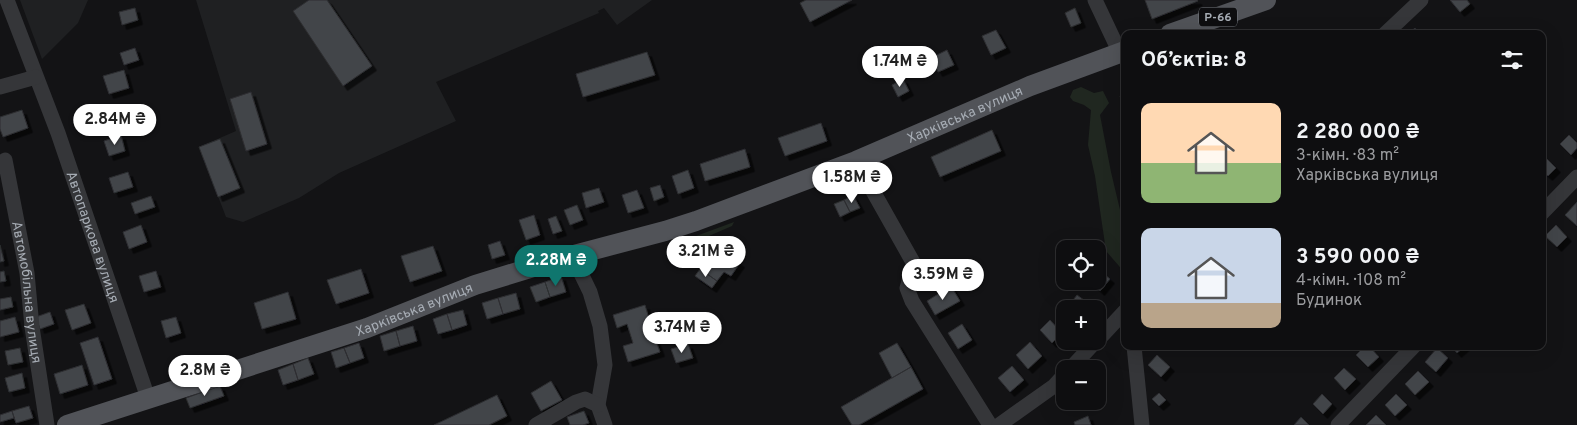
<!DOCTYPE html>
<html lang="uk">
<meta charset="utf-8">
<style>
body{margin:0;font-family:Overpass,sans-serif;background:#1c1c1e;color:#f1f3f6;height:100vh;display:flex;flex-direction:column;font-size:19px;white-space:nowrap}
*{box-sizing:border-box;margin:0}
p{font-size:16px;color:#9b9c9f}
.icon{flex:none;width:28px;height:28px;fill:none;stroke:currentColor;stroke-width:2;stroke-linecap:round;stroke-linejoin:round}
.map{position:relative;flex:1;overflow:hidden}
.sheet{position:absolute;left:1121px;top:30px;width:425px;height:320px;display:flex;flex-direction:column;background:#0e0e10;border-radius:10px;box-shadow:0 5px 20px #0002,0 0 0 1px #2e2e30}
.sheet>*{flex:none}
.controls{position:absolute;left:1056px;top:240px;display:grid;gap:10px}
.controls a{display:grid;place-items:center;width:50px;height:50px;border-radius:10px;background:#0e0e10;box-shadow:0 5px 20px #0002,0 0 0 1px #2e2e30;font-size:25px}
.price{position:absolute;translate:-50% -42px;padding:0 11px;border-radius:18px;background:#fff;color:#222;font-size:16px;line-height:32px;filter:drop-shadow(0 1px 2px #0008)}
.price::after{content:'';position:absolute;left:50%;top:30px;width:15px;height:11px;margin-left:-8px;background:inherit;clip-path:polygon(0 0,100% 0,50% 100%)}
.price.current{background:#0f766e;color:#fff}
ul{padding:0;list-style:none}
li{display:flex;align-items:center;gap:15px;height:125px;padding:0 20px}
li span{display:grid;place-items:center;flex:none;width:140px;height:100px;border-radius:10px;color:#555}
li>.icon{margin-inline-start:auto}
span .icon{width:60px;height:60px;fill:#fffc;stroke-width:1}
li b{font-size:21px}
h2{display:flex;justify-content:space-between;align-items:center;height:60px;padding:0 20px;font-size:21px}
.map>svg:first-child{display:block}
.built{fill:#1f2022}
.green{fill:#202720}
.building{fill:#424448;stroke:#2d2e31;filter:url(#shadow)}
.lines{fill:none;stroke-linecap:round;stroke-linejoin:round}
.minor{stroke:#353639;stroke-width:15}
.major{stroke:#515358;stroke-width:20}
.labels{text-anchor:middle;stroke-width:4;stroke-linejoin:round;paint-order:stroke}
.shield{fill:#0e0e10;stroke:#787d83;stroke-width:1}
.shield-label{font-size:12px;font-weight:bold;fill:#a6acb4}
.street-label{font-size:14px;fill:#a6acb4;stroke:#0e0e10}
</style>
<div class="map">
<svg width="1577" height="425" viewBox="0 0 1577 425">
<defs>
<filter id="shadow"><feDropShadow dx="4.5" dy="4.5" stdDeviation="0" flood-color="#0009"/></filter>
</defs>
<rect width="100%" height="100%" fill="#131315"/>
<path class="built" d="M20 0H88L78 23 42 59Z
M196 0H652L617 25 604 8 598 11 599 13 436 82 456 121 339 173 299 198 243 222 226 217 199 147 236 131Z"/>
<path class="green" d="M1081 87 1094 93 1103 91 1109 103 1100 115 1111 172 1121 214 1125 239V273L1106 251 1095 176 1088 145 1091 110 1084 105 1073 101 1070 97 1073 90Z
M734 222 732 226 702 239H698L696 236Z"/>
<path class="building" d="M309 0H327L372 66 343 86 293 11Z
M806 0H852L810 22 800 3Z
M1145 0H1197L1198 1 1152 19Z
M1450 0H1467L1470 4 1460 12Z
M135 8 138 20 122 25 119 12Z
M1075 8 1081 23 1071 27 1065 13Z
M1415 28 1419 34H1408Z
M996 30 1006 48 991 55 982 36Z
M135 48 139 60 124 65 120 53Z
M947 50 954 65 938 72 931 58Z
M647 52 655 75 583 97 576 74Z
M124 70 129 88 109 94 103 76Z
M903 79 909 91 898 97 892 85Z
M251 92 267 144 246 151 230 99Z
M1125 94V107L1120 96Z
M115 109 118 124 101 128 98 113Z
M22 110 28 128 3 137 0 129V117Z
M821 123 827 141 785 156 778 138Z
M992 130 1001 151 940 177 931 157Z
M121 135 125 151 109 156 104 141Z
M1569 135 1577 143V148L1571 155 1560 144Z
M220 139 240 188 218 197 199 147Z
M745 149 750 167 705 181 700 164Z
M1547 159 1556 168 1548 176 1542 171V163Z
M688 170 694 188 678 194 672 176Z
M128 172 133 187 114 193 109 178Z
M660 185 664 197 654 201 650 188Z
M599 188 604 202 586 208 582 193Z
M637 190 644 208 628 213 622 195Z
M853 195 860 208 850 212 844 200Z
M151 196 155 207 135 214 131 203Z
M844 200 850 212 840 217 834 204Z
M1577 202V226L1565 215Z
M577 205 583 220 570 225 564 210Z
M534 215 540 235 526 240 519 220Z
M556 216 562 231 553 234 548 219Z
M141 225 147 242 129 249 123 232Z
M1556 225 1567 237 1557 247 1545 236Z
M500 241 505 255 492 259 488 245Z
M710 242 740 263 731 276 724 272 717 281 700 269 706 259 701 256Z
M0 245 4 261 0 262Z
M433 246 442 271 410 282 401 256Z
M361 269 369 293 336 304 327 280Z
M700 269 717 281 712 288 695 276Z
M1098 269 1110 279 1100 291 1089 281H1098Z
M4 271 6 281 0 282V272Z
M156 271 161 287 144 292 139 276Z
M561 276 566 292 550 297 545 282Z
M545 282 550 297 536 302 530 287Z
M951 286 960 301 935 315 927 301Z
M288 292 296 319 262 329 254 303Z
M516 293 520 309 503 314 498 298Z
M1077 295 1088 303 1084 309H1068L1067 308Z
M11 297 13 307 0 310V299Z
M498 298 503 314 487 319 482 303Z
M84 304 91 323 72 330 65 310Z
M645 305 650 322 655 320 660 336 655 338 660 352 628 362 623 346 633 343 627 324 617 328 613 315Z
M463 310 467 325 452 330 447 314Z
M50 312 54 324 40 329 36 317Z
M447 314 452 330 438 334 433 319Z
M15 317 19 332 0 337V321Z
M176 317 181 333 166 338 161 321Z
M1050 320 1062 333 1052 343 1040 330Z
M962 324 972 340 958 349 948 333Z
M413 326 417 341 400 346 396 331Z
M396 331 400 346 384 351 380 336Z
M98 337 112 379 94 385 80 343Z
M1030 342 1042 356 1028 369 1016 355Z
M359 343 364 358 350 363 344 348Z
M897 343 911 367 892 378 879 353Z
M688 344 693 358 676 363 671 349Z
M1365 346H1369L1379 357 1368 367 1356 355Z
M1451 346H1465L1457 353Z
M20 348 23 362 8 365 5 351Z
M344 348 350 363 336 368 331 352Z
M1437 348 1448 358 1436 372 1425 362Z
M1157 355 1170 367 1161 377 1148 365Z
M308 358 314 374 298 380 293 364Z
M293 364 298 380 283 385 278 370Z
M82 365 88 385 60 394 54 374Z
M1012 366 1024 380 1010 392 998 378Z
M911 367 923 389 859 425H852L841 407Z
M1344 368 1356 379 1345 390 1334 378Z
M1418 371 1429 382 1415 395 1405 384Z
M22 373 25 388 9 392 5 378Z
M551 381 562 400 541 411 531 393Z
M220 386 224 396 190 408 186 398Z
M1159 393 1166 400 1159 406 1152 399Z
M1322 394 1332 404 1323 414 1313 404Z
M1396 394 1407 405 1395 416 1385 405Z
M497 395 507 416 489 425H434Z
M29 406 33 418 16 423 12 411Z
M12 411 14 418 0 422V415Z
M584 411 589 423 583 425H570L567 417Z
M1376 415 1386 425H1366Z
M1088 416 1091 425H1075L1074 422Z
M1301 417 1309 425H1294Z"/>
<g class="lines">
<g class="minor">
<path id="s1" d="M7 0 58 133 148 398"/>
<path d="M1095 0 1120 53"/>
<path d="M1385 34 1421 0"/>
<path d="M0 87 36 77"/>
<path id="s2" d="M5 160 27 273 32 327 47 425"/>
<path d="M856 161 914 264 907 288 912 301 990 425"/>
<path d="M1542 213 1577 177"/>
<path d="M572 255 590 292 600 326 605 365 598 405 605 425"/>
<path d="M1098 340 1125 311"/>
<path d="M1134 346 1142 425"/>
<path d="M1070 369 1096 341"/>
<path d="M536 425 576 402 585 399 598 405"/>
<path d="M999 425 1054 386 1065 374"/>
<path d="M1338 425 1414 346"/>
</g>
<g class="major">
<path d="M1170 34 1266 0"/>
<path id="s3" d="M67 425 367 328 475 285 563 258 665 231 696 221 856 161 1030 86 1125 51"/>
</g>
</g>
<g class="labels">
<rect class="shield" x="1199" y="7.5" width="38" height="19" rx="4"/>
<g class="shield-label">
<text x="1218" y="21">Р-66</text>
</g>
<g class="street-label">
<text dy="5" stroke="none"><textPath href="#s3" startOffset="951">Харківська вулиця</textPath></text>
<text dy="5" stroke="none"><textPath href="#s1" startOffset="252">Автопаркова вулиця</textPath></text>
<text dy="5" stroke="none"><textPath href="#s2" startOffset="134">Автомобільна вулиця</textPath></text>
<text dy="5" stroke="none"><textPath href="#s3" startOffset="366">Харківська вулиця</textPath></text>
</g>
</g>
</svg>
<div class="controls">
<a><svg class="icon" aria-label="locate" viewBox="0 0 24 24"><circle cx="12" cy="12" r="6"/><path d="M12 2v4M12 18v4M2 12h4M18 12h4"/></svg></a>
<a>+</a>
<a>−</a>
</div>
<b class="price" style="left:900px;top:88px">1.74M ₴</b>
<b class="price" style="left:115px;top:146px">2.84M ₴</b>
<b class="price" style="left:852px;top:204px">1.58M ₴</b>
<b class="price" style="left:706px;top:278px">3.21M ₴</b>
<b class="price current" style="left:556px;top:287px">2.28M ₴</b>
<b class="price" style="left:943px;top:301px">3.59M ₴</b>
<b class="price" style="left:682px;top:354px">3.74M ₴</b>
<b class="price" style="left:205px;top:397px">2.8M ₴</b>
<section class="sheet">
<h2>Об’єктів: 8<svg class="icon" aria-label="filters" viewBox="0 0 24 24"><path d="M4 7h16M4 17h16"/><circle cx="9" cy="7" r="2"/><circle cx="15" cy="17" r="2"/></svg></h2>
<ul>
<li><span style="background:linear-gradient(#ffd9b3 60%,#8fb573 0)"><svg class="icon" aria-label="home" viewBox="0 0 24 24"><path d="M3 11l9-7 9 7M6 9v11h12V9"/></svg></span><div><b>2 280 000 ₴</b><p>3-кімн. · 83 m²</p><p>Харківська вулиця</p></div></li>
<li><span style="background:linear-gradient(#c9d6e8 75%,#b9a48a 0)"><svg class="icon" aria-label="home" viewBox="0 0 24 24"><path d="M3 11l9-7 9 7M6 9v11h12V9"/></svg></span><div><b>3 590 000 ₴</b><p>4-кімн. · 108 m²</p><p>Будинок</p></div></li>
</ul>
</section>
</div>
